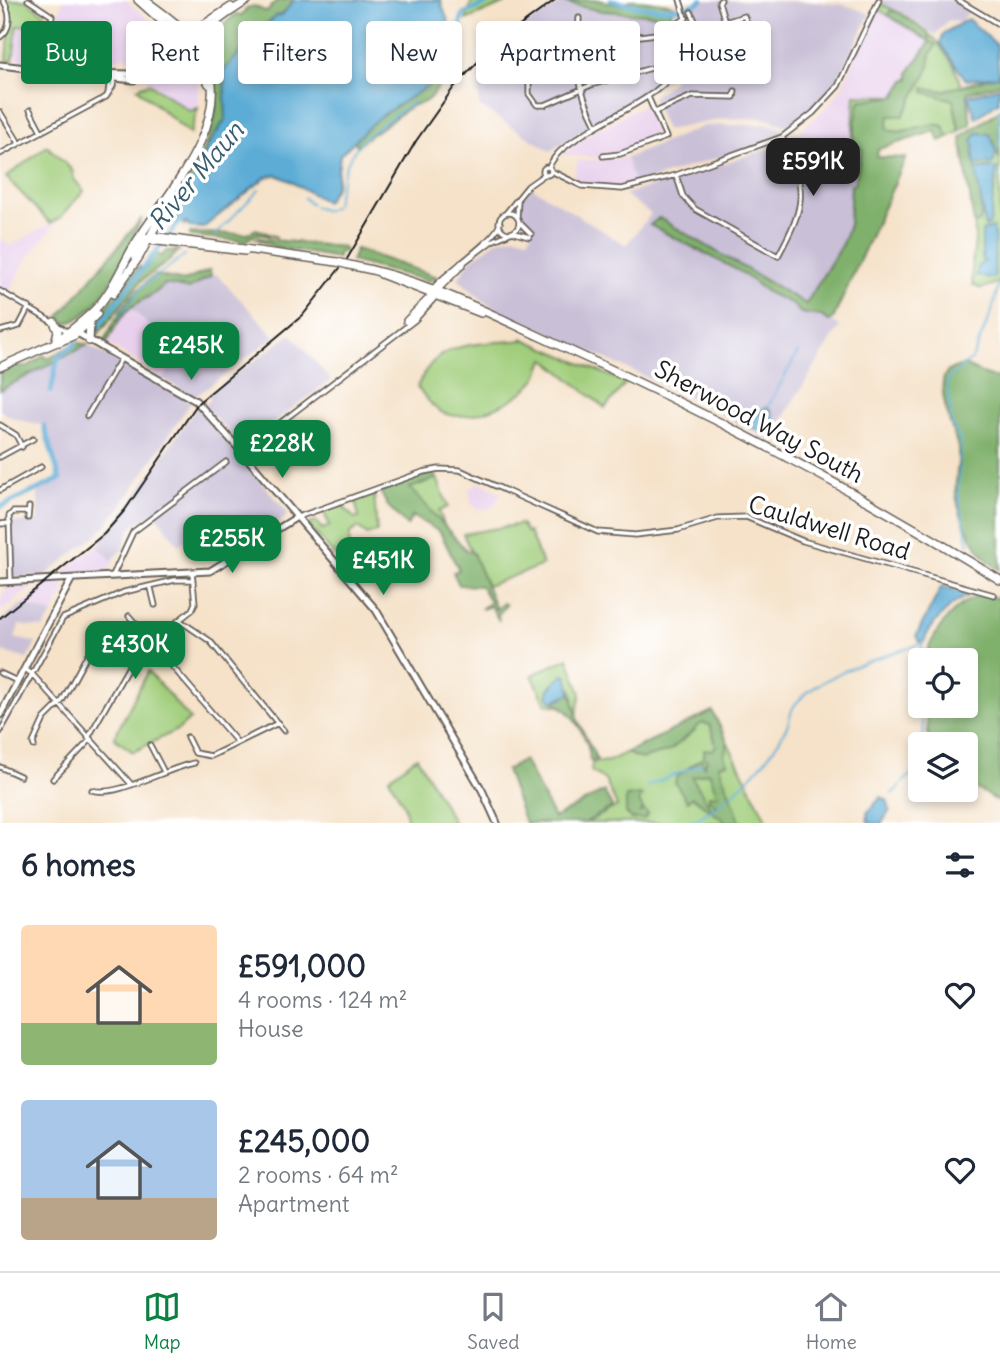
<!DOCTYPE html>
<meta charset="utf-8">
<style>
body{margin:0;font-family:Delius,sans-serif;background:#f2f2f3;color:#1f2937;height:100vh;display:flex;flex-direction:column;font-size:26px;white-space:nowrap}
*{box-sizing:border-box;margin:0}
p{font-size:23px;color:#747a83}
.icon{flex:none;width:38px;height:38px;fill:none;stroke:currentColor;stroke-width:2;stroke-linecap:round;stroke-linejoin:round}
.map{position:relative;height:823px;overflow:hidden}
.panel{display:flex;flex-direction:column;background:#fff;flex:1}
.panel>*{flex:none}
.guide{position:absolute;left:21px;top:21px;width:959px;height:63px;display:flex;gap:14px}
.fabs{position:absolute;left:908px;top:648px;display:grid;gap:14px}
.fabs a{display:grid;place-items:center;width:70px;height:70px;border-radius:7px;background:#fff;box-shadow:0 4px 10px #0003;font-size:35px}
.price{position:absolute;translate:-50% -60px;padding:0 16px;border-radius:14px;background:#0b8043;color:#fff;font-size:23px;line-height:46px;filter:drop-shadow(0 2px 4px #0008)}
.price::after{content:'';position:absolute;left:50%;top:42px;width:21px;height:16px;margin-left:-10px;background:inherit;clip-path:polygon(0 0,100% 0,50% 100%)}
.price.current{background:#222;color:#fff}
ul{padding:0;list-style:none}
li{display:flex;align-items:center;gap:21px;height:175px;padding:0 21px}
li span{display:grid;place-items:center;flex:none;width:196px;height:140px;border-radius:7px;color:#555}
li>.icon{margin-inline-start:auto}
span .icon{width:84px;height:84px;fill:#fffc;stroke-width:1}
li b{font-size:30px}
h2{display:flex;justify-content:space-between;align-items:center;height:84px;padding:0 21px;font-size:30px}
.chip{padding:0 24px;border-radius:7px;background:#fff;box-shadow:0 4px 10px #0003;font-size:24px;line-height:63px}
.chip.current{background:#0b8043;color:#fff}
.dock{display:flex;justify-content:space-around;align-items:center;height:98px;border-top:2px solid #e0e1e3;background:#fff;font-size:19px;color:#747a83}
.dock a{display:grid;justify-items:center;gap:4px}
.dock .current{color:#0b8043}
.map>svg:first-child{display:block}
.built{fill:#e9d1ed}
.industrial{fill:#c9bfd7}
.green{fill:#a1ce7c;stroke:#5e754c;stroke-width:2}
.forest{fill:#80b16c;stroke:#4e6644;stroke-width:2;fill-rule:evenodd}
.water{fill:#5bacd5;stroke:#3c6478;stroke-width:2}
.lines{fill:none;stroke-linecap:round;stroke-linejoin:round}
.stream{stroke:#5bacd5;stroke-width:2}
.river{stroke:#5bacd5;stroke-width:5}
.minor-casing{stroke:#686159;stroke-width:7}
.major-casing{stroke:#686159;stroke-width:9}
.highway-casing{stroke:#686159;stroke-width:10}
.minor{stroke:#fff;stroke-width:3.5}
.major{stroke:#fff;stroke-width:5}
.highway{stroke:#fff;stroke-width:7}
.rail{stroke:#1c1c1c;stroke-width:2}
.highway-bridge-casing{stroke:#686159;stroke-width:10;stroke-linecap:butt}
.highway-bridge{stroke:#fff;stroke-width:7}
.labels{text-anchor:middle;stroke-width:7;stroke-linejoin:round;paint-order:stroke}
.street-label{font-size:24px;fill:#1c1c1c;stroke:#fff}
.water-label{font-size:26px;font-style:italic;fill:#385d6f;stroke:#fff}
</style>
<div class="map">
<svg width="1000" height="823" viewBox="0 0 1000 823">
<rect width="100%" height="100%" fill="#fff"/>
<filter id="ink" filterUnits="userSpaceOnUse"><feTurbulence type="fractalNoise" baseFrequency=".0143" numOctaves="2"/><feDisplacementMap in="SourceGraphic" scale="14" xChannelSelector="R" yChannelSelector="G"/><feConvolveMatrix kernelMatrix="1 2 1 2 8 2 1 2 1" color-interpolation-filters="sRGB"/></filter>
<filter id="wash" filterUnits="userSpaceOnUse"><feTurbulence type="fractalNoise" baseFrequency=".00686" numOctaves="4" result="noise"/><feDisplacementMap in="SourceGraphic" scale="28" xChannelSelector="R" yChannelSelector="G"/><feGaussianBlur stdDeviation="1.57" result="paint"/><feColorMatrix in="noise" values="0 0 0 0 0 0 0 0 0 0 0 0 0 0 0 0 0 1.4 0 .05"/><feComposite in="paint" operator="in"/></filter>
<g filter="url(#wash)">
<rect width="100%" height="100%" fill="#f5e2c9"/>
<path class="built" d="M64 0H126L156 26 157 44 151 52 136 55 133 62 124 55 120 59 111 58 106 69H80V58L63 46 53 44 52 27Z
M878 9 930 42 909 80H905L895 96 855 95 852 146 798 132 822 112 840 91Z
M18 27 45 30 44 62 13 58Z
M179 59 190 63 199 88 198 108 190 111 145 78Z
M645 105 656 133 618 152 603 154V158L562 155 601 126 603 129 628 112Z
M626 158 636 184 607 187 573 180 578 161Z
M59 219 27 259 8 293 0 288V238L10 246Z
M131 308 154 331 168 359 161 366 168 373 163 379 107 343 118 321Z
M479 482 501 493 492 508 478 509 472 505 469 490Z
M97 546 114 560 109 571 58 575Z
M64 581V591L53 614 23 604 48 582Z
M39 582 8 606 0 612V598L10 585Z"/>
<path class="industrial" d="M704 0 816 2 846 5 870 14 834 88 797 124 790 127 763 118 723 119 666 130 652 97 671 83 685 61 691 34 686 11Z
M883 0H951L970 11 960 22 948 20 935 35 904 14 894 13 886 8 881 4Z
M561 3 601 11 671 16V25L681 24V42L675 66 665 80 550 151 479 106 478 67 521 28Z
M767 124 786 130 758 144 643 182 636 184 630 171 626 158 704 126Z
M794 134 862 153 854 184 851 186 849 225 842 244 806 305 652 215 840 326 778 426 767 439 698 401 487 304 458 279 471 260 498 240 516 236 528 239 532 233 524 224 520 209 521 199 531 187 626 245 651 214 624 194 683 178 775 146 786 156 795 174 802 173 788 142Z
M216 274 275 336 195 397 163 379 168 373 161 366 168 359 154 331 131 308 165 284 189 289Z
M291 334 331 380 245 443 238 442 204 406 211 399 208 395Z
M87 345 191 402 124 502 99 510 124 503 99 533 44 576 12 577 11 522H38V489L62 478 44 426 13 418 0 410V390Z
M197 407 287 512 285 518 221 564 196 533 179 545 154 512 130 529 122 550 112 560 97 546 120 518Z
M22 604 53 614 43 628 19 625 15 638 36 643 27 659 0 651V621Z"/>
<path class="green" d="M5 0H25L45 14 40 25 17 26 13 61H7L10 17Z
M472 0H513L466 20Z
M881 4 900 13 936 40 954 66 962 87 953 100 959 132 940 141 935 131 878 149 877 152 852 146 855 95 895 96 905 80 909 79V72L930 42 878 9Z
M149 83 190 111 198 108 190 134 137 88Z
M1000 110V282L981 289 973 285C969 269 975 252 975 236 974 202 968 169 961 137Z
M47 146 72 170 74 179 84 191 59 219 50 223 6 177Z
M522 338 626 383 605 408 545 359C540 365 541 372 536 378 521 401 465 427 439 411 431 406 423 394 417 387 422 377 427 366 436 359 456 341 498 343 524 340Z
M437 478 448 507 439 511 445 527 410 488Z
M374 493 377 532 367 535 358 528 350 533 349 559 343 565 308 525 316 521 322 529 330 526 323 511 341 504 355 519 359 518 355 499Z
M521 524 527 533 529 532 543 565 487 586 463 534Z
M568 658 581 694 576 715 572 690 563 675 549 689 547 696 564 707 546 704 532 675Z
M148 671 190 719 179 729 133 752 114 738Z
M712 711 768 823H587L617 806 605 780 591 771 592 763 609 761Z
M417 757 453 821V823H408L404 805 389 778Z"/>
<path class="forest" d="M277 0H294L282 15 253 30 244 48 224 70 226 118 208 146 176 222 172 214C186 178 220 131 216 94H213L212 66 205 49 206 40 236 14 242 15 247 8 254 6 267 12Z
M598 0 622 5C625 4 627 1 631 0 641 0 673 3 680 8L672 9 671 16 601 11 558 1Z
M890 11 900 13 928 33 930 41 936 45 931 54 928 71 903 116H889L887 129C905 138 924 119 944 126L948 137 940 141 935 131 878 149 877 157 906 158 833 319 829 321 821 316 801 313 791 303 768 293 741 272 650 225 659 218 806 304 842 244 849 225 851 185 854 184 862 149 852 146 859 101 896 96 905 80 909 79V72L930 42 888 15Z
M454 26H462C461 45 440 96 422 103 419 105 415 104 411 106L357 145 353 139 378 118 434 82 443 68Z
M1000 75V84L967 93 971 124 960 131 953 100 924 92V88L943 91Z
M1000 110V160L989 134 977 133 972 141 976 148 973 150C976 169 985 203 980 222L974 224 961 137Z
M142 218C129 247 101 318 66 323L59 317Z
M256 229 277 237 257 234 245 241 190 236V233L247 234Z
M255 238 343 247 345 251 338 253V258L275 247Z
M356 249 437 277 429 281 351 261Z
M179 250 170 260 141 281 95 338 93 324 139 266 141 270 153 253 162 256 166 251Z
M210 270 211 276 189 289 165 284C156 295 144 298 133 306 120 315 114 330 107 343H103C115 318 133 290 156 275L184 281Z
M76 342 87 345 0 390V373L17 365 27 367 44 355 48 359Z
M964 365 988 376 1000 378V570C978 557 958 518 956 492 954 476 962 460 957 444 952 428 937 390 945 375 949 368 957 367 964 365Z
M433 472 437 478 410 488 466 550 473 553 496 609 503 603 506 605 498 615 499 621 491 606 481 609 490 602 481 586 459 585 453 572 459 570 440 532 412 516 407 526 387 505 380 491Z
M984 594 1000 599V802L966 783V744H928L927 705H966V660L924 659C935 629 953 603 984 594Z
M571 693 578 721 597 760 590 761C590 740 573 711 554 702Z
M712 711 728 743 724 755 727 763 719 765C725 786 735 802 740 823L726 822 692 797 687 801 675 782 677 776C688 771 691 764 701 759L704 766 707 759 704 758V749L713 750 716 745 710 725 703 723 696 727 694 731 669 751 641 759 626 753ZM709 772 717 795H709V799L716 805 711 808 692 777Z
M524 760 554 818 604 791 612 807 584 823H525L506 770Z
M639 795 642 796 639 801 643 809 639 813 644 810 648 814 644 819H631L626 813V797Z"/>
<path class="water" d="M294 0H440L450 26 457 30 451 38 443 68 434 82 378 118 340 155 336 186 326 202 288 180 277 175 266 177 203 228 189 227 186 222 184 225 178 214 208 146 226 118 224 70 244 48 253 30 270 22 275 16 282 15Z
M968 19 997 45 999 76 966 80 940 43 944 33Z
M1000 87 998 102 976 118 968 96Z
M977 133 989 134C995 141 998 155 993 163L975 165 973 150 975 147 972 141Z
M986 168H997L990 224 985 227 976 170Z
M993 228C997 238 993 261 995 276L992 278 976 276 978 266 985 261 982 260V231Z
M766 407 771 410 775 423 764 434 731 414 751 419Z
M942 586 970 595C955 599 928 626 924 642L919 641 916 636Z
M563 675 567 676 571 693 554 701 549 699V689Z
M881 797 887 800 890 810 882 823H868L867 813Z"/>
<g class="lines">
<path class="stream" d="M998 104 1000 101
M999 109 1000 146
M343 176C351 139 385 123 414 102
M1000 176V178
M304 198 311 204
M314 206 325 211 335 206 342 179
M215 235 259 190
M119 316 143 286 185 255
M719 404 732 413
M767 408 798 352
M969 545 958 495 961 443 952 424 947 384 950 377 972 359 992 311 1000 279
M920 696 919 660 923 642
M922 705 924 744
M647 786 702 764
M892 794 920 765
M689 823C726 805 769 764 787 726 790 720 790 712 794 706 818 674 886 655 923 643"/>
<path class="river" d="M611 0C634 7 683 15 702 0
M449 32 459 30 463 14 494 0
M93 333 183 217
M51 391 58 357 76 343
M0 507 60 479 44 426"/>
</g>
</g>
<g filter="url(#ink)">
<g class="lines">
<g class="minor-casing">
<path id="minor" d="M28 0 52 16C48 35 50 52 49 70
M721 0 719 2 729 35
M958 0 1000 25
M691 12 703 39
M579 18C577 64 574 82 596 125
M725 22 744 16 747 23
M529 34V94L537 105H545L591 85 655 67
M640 36 664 33 686 18
M0 37C12 29 11 12 3 0
M688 41 754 32
M108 94 110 77
M30 110 41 131
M0 112 19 143
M655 112 692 96 734 97 735 91
M0 154 106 97 113 86 114 78
M603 156 620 154 666 137 648 97
M543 171a4 4 0 1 1 8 0a4 4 0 1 1-8 0Z
M549 167C556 152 566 146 579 137 635 99 709 85 680 0
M551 171 582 186 622 189 676 175 782 137 813 113 838 86 879 0
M676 175 683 196 695 209 778 256C806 204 808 191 782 137
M506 213 528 186 545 174
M499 223a10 10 0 1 1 20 0a10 10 0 1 1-20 0Z
M517 217 518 200
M520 223 531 234
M515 233 529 237
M463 263 492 241 510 233
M435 286C449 270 496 240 500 223
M0 291 67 331
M0 331 19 326 29 307
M87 416 121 359
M0 425 16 435 22 447
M242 452 415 320 434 299
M0 457 33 439
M0 490 41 467
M298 517 423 472 439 469 460 470 598 532 635 535 678 530 718 518 746 517 803 541 994 595
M28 518 29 507
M0 524 10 523
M113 575 133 532 226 462
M11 582 9 516 13 512H28
M151 588 155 605
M129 616 237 742
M179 620 210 641 284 731
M117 632 136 654
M25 669 32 674 131 784
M0 673 17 681
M0 732 63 618 124 592 175 580H193
M187 737 195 753 211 756 278 723
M88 738 136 654 192 610 195 603 192 572
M150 745 163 770
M34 746 33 743 44 719 62 701 90 650
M0 767 20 776
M53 779 90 740
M92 790C115 798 165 769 194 763"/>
</g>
<g class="major-casing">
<path id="major" d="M168 51 184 37
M0 65 133 80 147 74 205 32
M84 73 132 74 155 62
M74 331 196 401 242 452 376 610 482 790 497 823
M0 582 210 571 297 517
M0 715 71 580"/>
</g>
<g class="highway-casing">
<path id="highway" d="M138 0 185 42 209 84
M188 35 231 7
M202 51C199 27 231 12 248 0
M154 63 187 42
M149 240 245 251
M133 255 144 239 152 236 337 262
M349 265C424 279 486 312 556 344 709 413 857 491 1000 580
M381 274 481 313
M436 290 462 264
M113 294 139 257 173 194
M407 321 434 294
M54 322 58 331 55 343
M89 341 90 322
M59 342 75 335 97 314
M55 343C70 330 86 320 99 305 116 286 123 262 137 241 169 191 229 128 208 64 198 36 167 17 145 0
M0 367 57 342"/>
</g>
<use href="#minor" class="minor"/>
<use href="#major" class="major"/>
<use href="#highway" class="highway"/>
<path class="rail" d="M0 618 104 534 125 510 198 403 303 315 347 259 416 141 454 87 495 44 555 0"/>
<g class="highway-bridge-casing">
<path id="highway-bridge" d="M337 262 349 265"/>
</g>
<use href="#highway-bridge" class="highway-bridge"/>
</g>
</g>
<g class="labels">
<g class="street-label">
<text transform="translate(759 422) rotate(28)" y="8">Sherwood Way South</text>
<text transform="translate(829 528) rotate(17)" y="8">Cauldwell Road</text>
</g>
<g class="water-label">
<text transform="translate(196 176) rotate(-50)" y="9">River Maun</text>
</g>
</g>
</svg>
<div class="fabs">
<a><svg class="icon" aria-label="locate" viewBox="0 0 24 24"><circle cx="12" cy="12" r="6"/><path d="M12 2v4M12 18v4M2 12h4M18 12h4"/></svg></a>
<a><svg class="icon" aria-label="layers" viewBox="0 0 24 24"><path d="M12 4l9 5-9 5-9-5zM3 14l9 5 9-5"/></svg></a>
</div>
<b class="price current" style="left:813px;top:198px">£591K</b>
<b class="price" style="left:191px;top:382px">£245K</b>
<b class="price" style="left:282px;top:480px">£228K</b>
<b class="price" style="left:232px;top:575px">£255K</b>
<b class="price" style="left:383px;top:597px">£451K</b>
<b class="price" style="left:135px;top:681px">£430K</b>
<div class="guide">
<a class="chip current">Buy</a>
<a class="chip">Rent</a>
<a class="chip">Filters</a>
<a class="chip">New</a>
<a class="chip">Apartment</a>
<a class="chip">House</a>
</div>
</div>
<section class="panel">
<h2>6 homes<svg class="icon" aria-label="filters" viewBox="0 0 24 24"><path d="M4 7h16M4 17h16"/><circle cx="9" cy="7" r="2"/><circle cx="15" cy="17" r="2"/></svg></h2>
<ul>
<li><span style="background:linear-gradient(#ffd9b3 70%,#8fb573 0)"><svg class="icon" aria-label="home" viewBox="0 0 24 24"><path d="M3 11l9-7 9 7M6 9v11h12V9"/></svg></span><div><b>£591,000</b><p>4 rooms · 124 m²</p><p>House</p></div><svg class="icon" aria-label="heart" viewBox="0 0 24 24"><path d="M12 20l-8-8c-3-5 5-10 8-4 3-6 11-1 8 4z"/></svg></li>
<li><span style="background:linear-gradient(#a9c7e8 70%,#b9a48a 0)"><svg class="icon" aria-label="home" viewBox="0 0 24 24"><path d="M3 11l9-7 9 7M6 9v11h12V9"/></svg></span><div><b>£245,000</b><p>2 rooms · 64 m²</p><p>Apartment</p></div><svg class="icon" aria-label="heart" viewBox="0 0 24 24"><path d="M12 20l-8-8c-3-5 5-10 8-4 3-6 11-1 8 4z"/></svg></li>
</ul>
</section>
<nav class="dock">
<a class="current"><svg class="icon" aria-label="map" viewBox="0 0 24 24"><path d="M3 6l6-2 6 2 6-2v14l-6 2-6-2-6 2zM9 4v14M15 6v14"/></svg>Map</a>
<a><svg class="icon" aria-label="saved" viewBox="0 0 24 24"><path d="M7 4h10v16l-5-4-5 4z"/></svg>Saved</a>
<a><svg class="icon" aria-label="home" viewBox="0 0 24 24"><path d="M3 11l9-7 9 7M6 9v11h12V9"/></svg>Home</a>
</nav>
